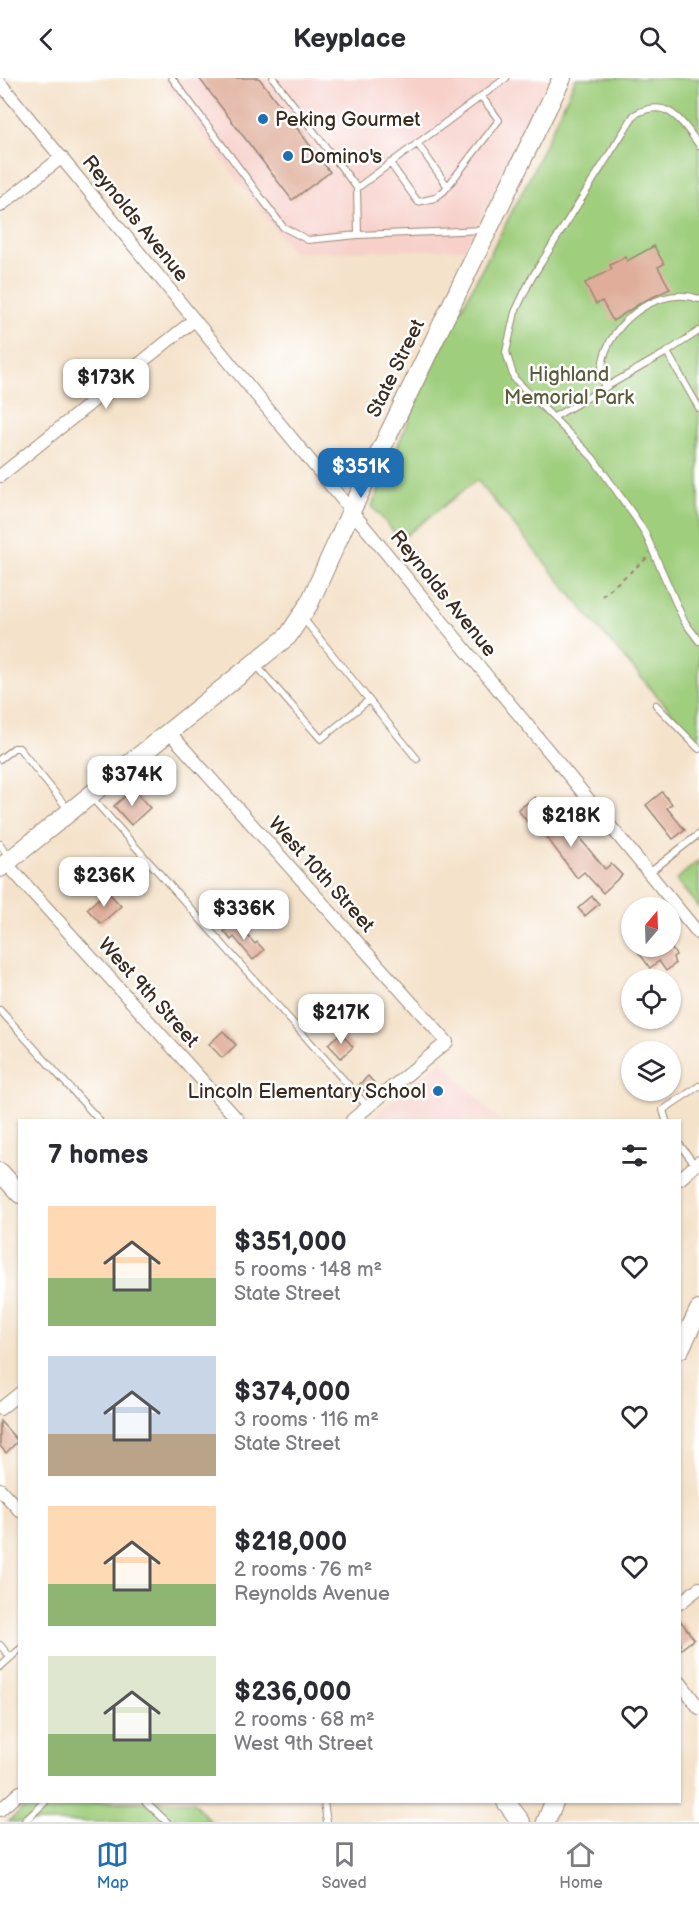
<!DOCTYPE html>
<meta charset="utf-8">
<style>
body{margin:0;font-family:"Balsamiq Sans",sans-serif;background:#f7f7f7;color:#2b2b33;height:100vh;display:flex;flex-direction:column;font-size:22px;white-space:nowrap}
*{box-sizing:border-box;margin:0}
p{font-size:20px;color:#7c7c81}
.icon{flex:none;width:33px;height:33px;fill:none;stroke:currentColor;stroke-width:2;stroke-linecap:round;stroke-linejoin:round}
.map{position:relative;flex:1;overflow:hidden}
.sheet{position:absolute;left:18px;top:1041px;width:663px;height:684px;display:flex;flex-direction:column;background:#fff;border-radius:0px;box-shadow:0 2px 4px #0004}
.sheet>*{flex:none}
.needle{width:39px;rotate:19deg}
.controls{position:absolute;left:621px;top:819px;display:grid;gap:12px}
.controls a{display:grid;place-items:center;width:60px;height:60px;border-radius:50%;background:#fff;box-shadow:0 2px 4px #0004;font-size:30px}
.price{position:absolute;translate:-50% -51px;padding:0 14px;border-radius:12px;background:#fff;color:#222;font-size:20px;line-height:39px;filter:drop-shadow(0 2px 3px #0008)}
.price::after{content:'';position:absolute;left:50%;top:36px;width:18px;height:14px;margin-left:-9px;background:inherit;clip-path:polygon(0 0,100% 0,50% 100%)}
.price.active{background:#1f6fb2;color:#fff}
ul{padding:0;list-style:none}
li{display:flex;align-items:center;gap:18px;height:150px;padding:0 30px}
li span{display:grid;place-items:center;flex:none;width:168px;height:120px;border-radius:0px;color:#555}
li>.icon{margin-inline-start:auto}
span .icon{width:72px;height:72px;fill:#fffc;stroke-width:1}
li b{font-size:26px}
h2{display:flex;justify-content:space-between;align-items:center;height:72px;padding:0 30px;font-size:26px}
header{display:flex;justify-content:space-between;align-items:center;height:78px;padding:0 30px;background:#fff;font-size:27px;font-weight:800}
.menu{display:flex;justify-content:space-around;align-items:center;height:84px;border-top:2px solid #e1e1e2;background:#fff;font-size:16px;color:#7c7c81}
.menu a{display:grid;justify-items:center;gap:3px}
.menu .active{color:#1f6fb2}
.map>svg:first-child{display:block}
.built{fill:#f7d0ca}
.green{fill:#9fce7d;stroke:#6d7c4e;stroke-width:1.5}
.building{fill:#dfad9a}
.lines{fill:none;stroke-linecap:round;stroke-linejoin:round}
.lane-casing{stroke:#988674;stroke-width:8}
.street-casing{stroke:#988674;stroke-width:14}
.secondary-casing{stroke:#988674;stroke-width:20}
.path{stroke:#988674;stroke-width:2;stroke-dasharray:4.5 4.5;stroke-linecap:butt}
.lane{stroke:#fff;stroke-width:6}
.street{stroke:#fff;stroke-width:12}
.secondary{stroke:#fff;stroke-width:18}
.poi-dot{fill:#1f6fb2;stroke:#fff;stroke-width:2}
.labels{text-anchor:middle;stroke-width:5;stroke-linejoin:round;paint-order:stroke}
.poi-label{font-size:20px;fill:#3b2a1e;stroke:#fff;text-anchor:start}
.street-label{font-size:20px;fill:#3b2a1e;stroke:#fff}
.park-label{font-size:20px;fill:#595b3a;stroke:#fff}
</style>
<header><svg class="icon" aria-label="back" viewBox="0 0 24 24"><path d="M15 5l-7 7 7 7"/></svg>Keyplace<svg class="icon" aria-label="search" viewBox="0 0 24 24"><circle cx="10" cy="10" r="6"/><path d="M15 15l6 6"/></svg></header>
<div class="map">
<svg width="699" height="1744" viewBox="0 0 699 1744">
<rect width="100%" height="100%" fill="#fff"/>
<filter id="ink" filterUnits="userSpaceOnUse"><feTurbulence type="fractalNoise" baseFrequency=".0167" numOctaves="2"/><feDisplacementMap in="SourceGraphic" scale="12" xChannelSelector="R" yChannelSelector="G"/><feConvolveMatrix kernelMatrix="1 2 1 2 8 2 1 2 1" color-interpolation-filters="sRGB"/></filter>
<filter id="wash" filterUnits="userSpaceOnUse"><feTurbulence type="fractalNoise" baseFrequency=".008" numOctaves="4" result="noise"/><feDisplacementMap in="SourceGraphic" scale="24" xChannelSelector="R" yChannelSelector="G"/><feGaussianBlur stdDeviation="1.35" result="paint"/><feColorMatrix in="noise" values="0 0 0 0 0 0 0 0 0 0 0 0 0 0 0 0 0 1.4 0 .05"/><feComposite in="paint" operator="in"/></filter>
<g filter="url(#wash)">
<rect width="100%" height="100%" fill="#f4e2ca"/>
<path class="built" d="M160 0H548L465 171 292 174Z
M442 983 499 1042H369Z"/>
<path class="green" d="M576 0H699V666L599 551 477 402 400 462 372 428 433 285 528 103Z
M699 782V830L676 802Z
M31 1724H193L211 1744H8Z"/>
<g id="blocks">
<path class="building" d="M199 0H259L330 94 292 122Z
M654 168 664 186 658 189 670 211 642 224 613 243 602 223 596 226 585 205 612 191 610 187 625 179 627 183Z
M133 711 150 730 131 747 114 728Z
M662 714 672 726 667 730 685 752 673 761 646 727Z
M535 719 546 733 543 735 560 755 569 747 605 791 611 786 622 797 603 815 584 794 577 800 534 742 529 746 518 732Z
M107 813 121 828 101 846 87 831Z
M592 818 599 826 585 838 578 830Z
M235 844 255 866 257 864 264 872 253 882 234 859 231 862 224 853Z
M634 868H670L676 877 673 879 675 886 666 893 659 883 650 890Z
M223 953 236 967 222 980 209 966Z
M341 955 353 969 341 980 328 966Z
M368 998 375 1006 366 1015 359 1007Z
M0 1343 18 1363 6 1375 0 1368Z
M680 1542 694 1561 680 1572Z"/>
</g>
</g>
<g filter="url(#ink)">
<use href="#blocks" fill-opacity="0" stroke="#988674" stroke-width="1.5"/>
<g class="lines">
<g class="lane-casing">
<path id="lane" d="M172 0 283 149 308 162 358 157 484 152
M273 0 357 110 358 157
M417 65 448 109
M699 67C681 42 667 18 634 37L531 201 515 234 506 274 514 300 593 380 635 439 645 455 684 543 699 563
M390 85 418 124 435 120 444 113 499 42 481 18
M357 110 506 0
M667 274 699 253
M604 308C590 260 652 204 699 221
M554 339 667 274 699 330
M257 588 321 661 369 622 302 539
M369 622 417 681
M656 627 699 671
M0 681 14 670H19L68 731
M92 720 368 1029
M0 766 10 781
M649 795 699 756
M0 932 99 1042
M666 1042 663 1032 699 1008
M680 1067 695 1087
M0 1567 10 1579
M0 1589 20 1571
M146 1724 167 1744
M324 1724 327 1744
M24 1744 45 1724"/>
</g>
<g class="street-casing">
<path id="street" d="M0 5 699 856
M0 128 62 79
M0 398 194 242
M169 654 447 964 352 1042
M6 785 238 1042
M680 1101 699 1084
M0 1331 20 1315
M0 1411 20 1433
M680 1525 699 1510
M680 1604 699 1630
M0 1732 20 1714"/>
</g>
<g class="secondary-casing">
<path id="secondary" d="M0 790 288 558 309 526 351 433 562 0
M0 1094 20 1116
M680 1271 699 1232
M506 1724 521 1744
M546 1744 554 1724"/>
</g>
<path class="path" d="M602 518 647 480"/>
<use href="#lane" class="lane"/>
<use href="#street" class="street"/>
<use href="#secondary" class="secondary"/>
</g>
</g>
<g class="poi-dot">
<circle cx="263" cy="41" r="6"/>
<circle cx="288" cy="78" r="6"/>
<circle cx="438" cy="1013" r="6"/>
</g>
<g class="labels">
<g class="poi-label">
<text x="275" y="48">Peking Gourmet</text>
<text x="300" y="85">Domino's</text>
<text x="426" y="1020" text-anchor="end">Lincoln Elementary School</text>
</g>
<g class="street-label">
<text transform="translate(136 140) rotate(51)" y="7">Reynolds Avenue</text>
<text transform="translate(395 290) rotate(-64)" y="7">State Street</text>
<text transform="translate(444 515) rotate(51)" y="7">Reynolds Avenue</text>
<text transform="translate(322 796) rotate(48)" y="7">West 10th Street</text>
<text transform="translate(149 914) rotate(48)" y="7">West 9th Street</text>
</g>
<g class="park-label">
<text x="569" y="303">Highland<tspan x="569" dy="23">Memorial Park</tspan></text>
</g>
</g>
</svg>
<div class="controls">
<a><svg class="needle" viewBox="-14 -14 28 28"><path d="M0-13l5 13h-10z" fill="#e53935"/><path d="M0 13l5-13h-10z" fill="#7c7c81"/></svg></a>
<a><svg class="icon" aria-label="locate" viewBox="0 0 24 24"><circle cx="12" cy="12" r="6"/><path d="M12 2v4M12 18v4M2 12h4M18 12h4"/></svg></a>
<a><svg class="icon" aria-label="layers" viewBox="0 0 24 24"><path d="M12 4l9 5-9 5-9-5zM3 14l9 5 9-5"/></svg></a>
</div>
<b class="price" style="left:106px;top:332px">$173K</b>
<b class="price active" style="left:361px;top:421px">$351K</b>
<b class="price" style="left:132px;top:729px">$374K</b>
<b class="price" style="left:571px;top:770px">$218K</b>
<b class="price" style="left:104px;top:830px">$236K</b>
<b class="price" style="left:244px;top:863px">$336K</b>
<b class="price" style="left:341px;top:967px">$217K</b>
<section class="sheet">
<h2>7 homes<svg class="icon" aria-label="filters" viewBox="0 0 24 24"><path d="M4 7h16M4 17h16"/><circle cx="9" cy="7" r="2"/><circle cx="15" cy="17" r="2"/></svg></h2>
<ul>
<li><span style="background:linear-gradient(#ffd9b3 60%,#8fb573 0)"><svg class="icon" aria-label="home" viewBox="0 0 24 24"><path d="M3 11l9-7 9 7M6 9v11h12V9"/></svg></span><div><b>$351,000</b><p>5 rooms · 148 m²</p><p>State Street</p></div><svg class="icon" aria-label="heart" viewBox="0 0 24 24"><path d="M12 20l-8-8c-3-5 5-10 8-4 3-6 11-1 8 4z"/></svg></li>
<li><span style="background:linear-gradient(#c9d6e8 65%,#b9a48a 0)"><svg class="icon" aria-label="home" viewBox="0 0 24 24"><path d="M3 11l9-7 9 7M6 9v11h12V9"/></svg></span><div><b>$374,000</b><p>3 rooms · 116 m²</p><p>State Street</p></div><svg class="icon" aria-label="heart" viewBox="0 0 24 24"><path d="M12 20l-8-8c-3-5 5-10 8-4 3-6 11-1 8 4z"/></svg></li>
<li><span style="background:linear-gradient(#ffd9b3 65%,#8fb573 0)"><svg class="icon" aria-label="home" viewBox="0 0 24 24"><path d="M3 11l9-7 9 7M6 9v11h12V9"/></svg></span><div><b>$218,000</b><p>2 rooms · 76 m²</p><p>Reynolds Avenue</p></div><svg class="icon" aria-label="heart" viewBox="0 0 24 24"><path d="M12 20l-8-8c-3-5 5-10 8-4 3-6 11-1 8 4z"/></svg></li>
<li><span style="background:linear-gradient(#dfe7d0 65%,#8fb573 0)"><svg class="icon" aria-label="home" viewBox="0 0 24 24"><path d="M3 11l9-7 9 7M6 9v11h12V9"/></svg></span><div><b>$236,000</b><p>2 rooms · 68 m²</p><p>West 9th Street</p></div><svg class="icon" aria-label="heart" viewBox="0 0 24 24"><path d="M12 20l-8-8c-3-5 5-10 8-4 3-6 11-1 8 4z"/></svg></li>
</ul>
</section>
</div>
<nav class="menu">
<a class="active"><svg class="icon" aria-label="map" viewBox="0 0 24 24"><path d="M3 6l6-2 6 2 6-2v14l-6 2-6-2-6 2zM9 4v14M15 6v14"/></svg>Map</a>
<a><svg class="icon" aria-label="saved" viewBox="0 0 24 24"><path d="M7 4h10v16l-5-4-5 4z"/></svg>Saved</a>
<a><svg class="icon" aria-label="home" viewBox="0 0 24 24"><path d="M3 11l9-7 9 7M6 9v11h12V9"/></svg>Home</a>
</nav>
